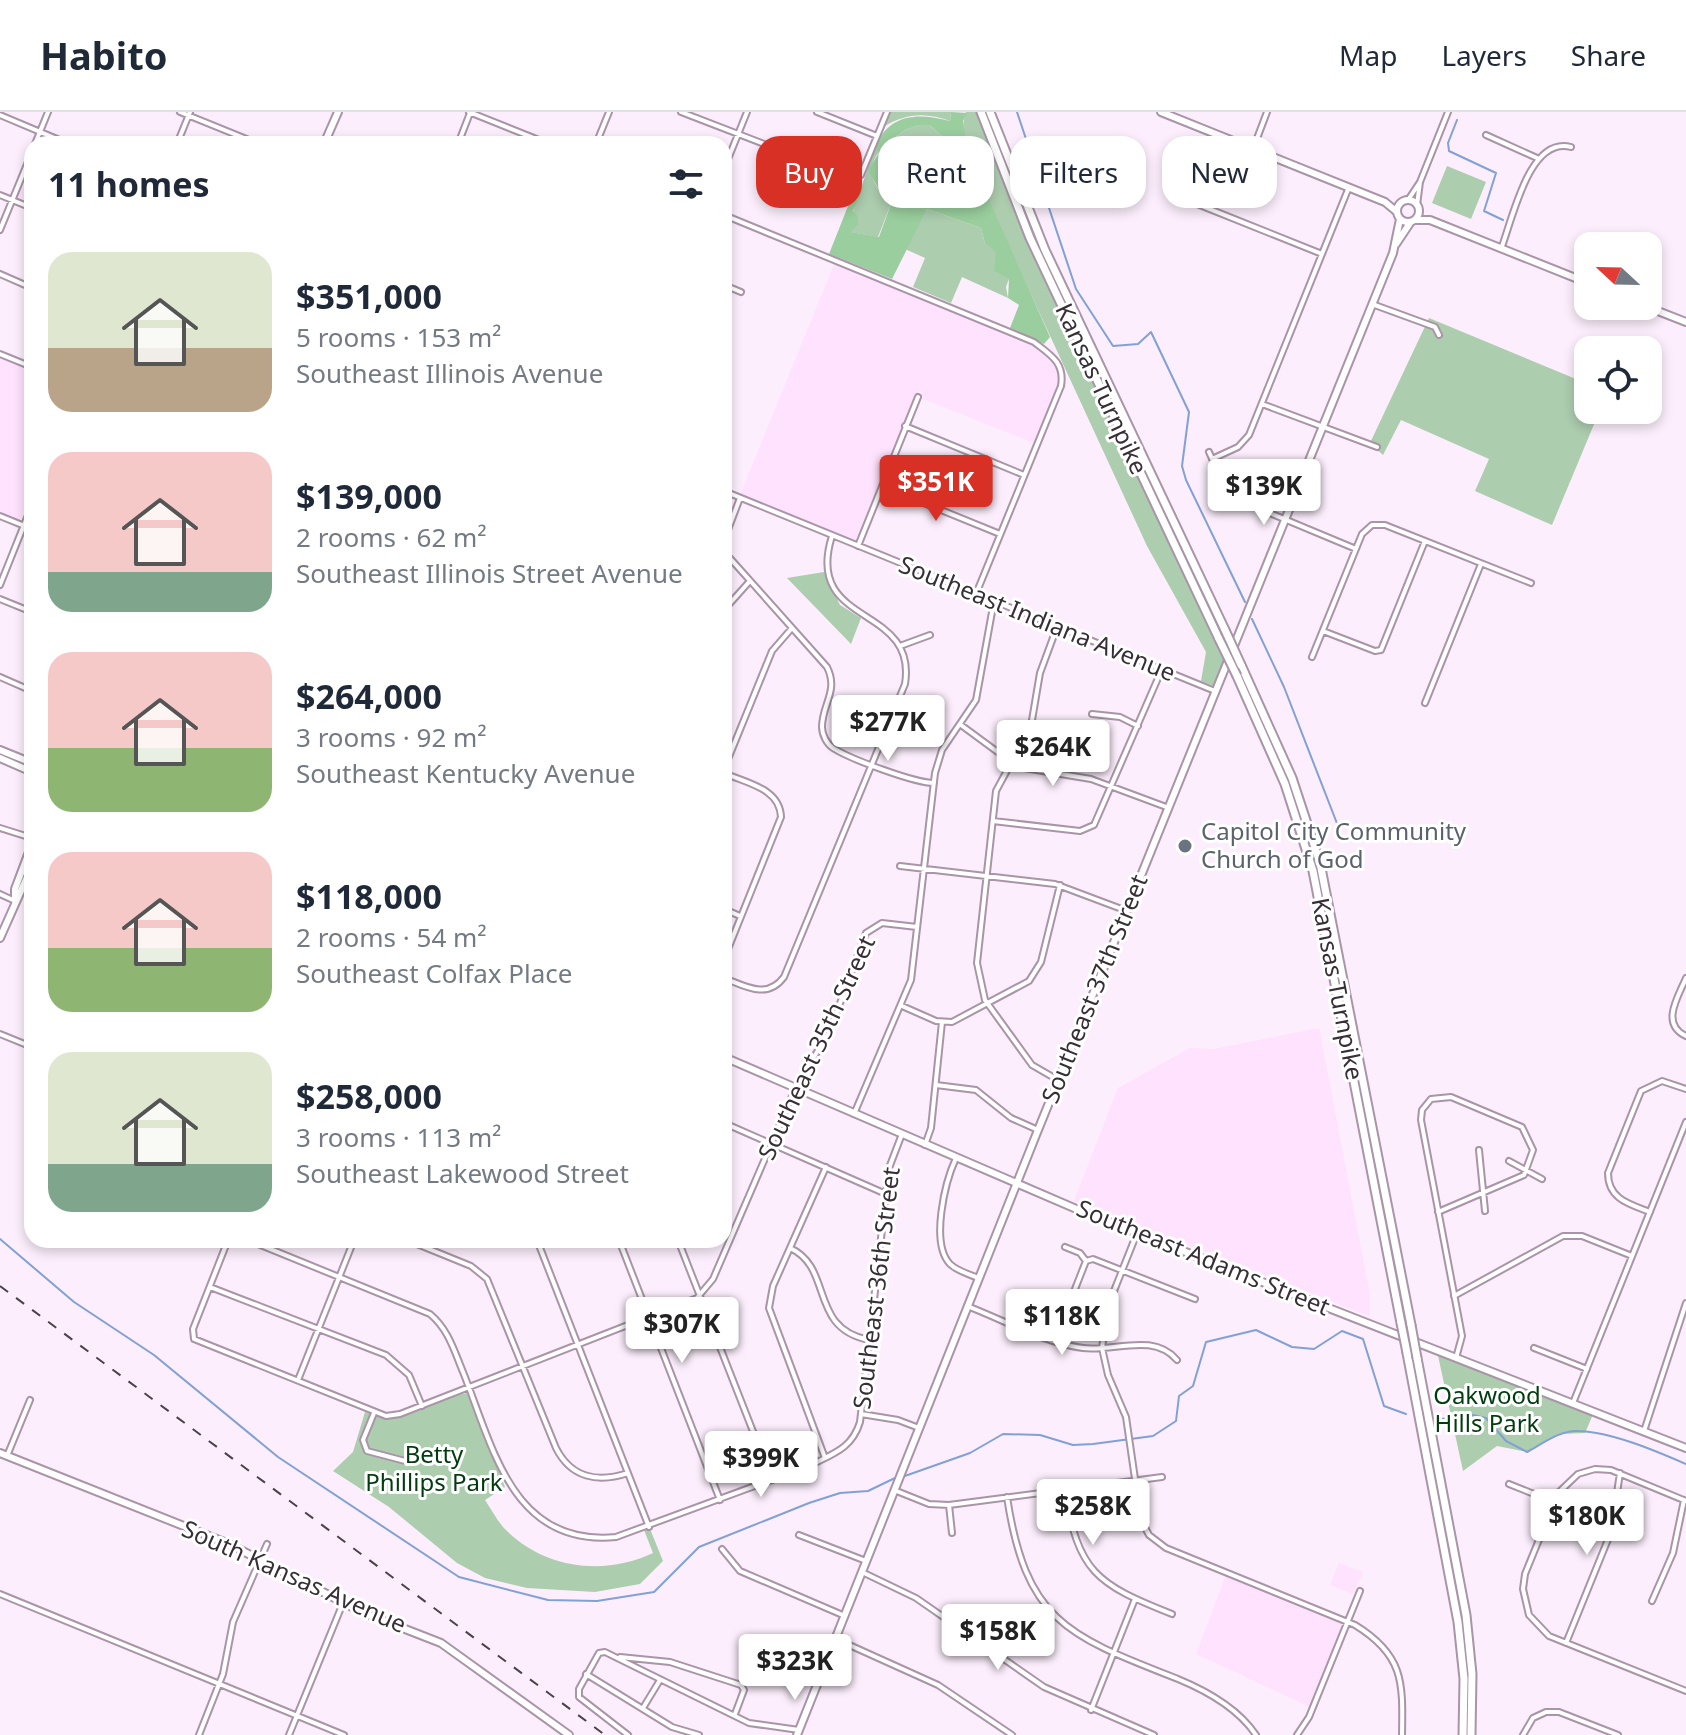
<!DOCTYPE html>
<meta charset="utf-8">
<style>
body{margin:0;font-family:"Noto Sans",sans-serif;background:#f6f6f7;color:#1f2937;height:100vh;display:flex;flex-direction:column;font-size:30px;white-space:nowrap}
*{box-sizing:border-box;margin:0}
p{font-size:26px;color:#747a83}
.icon{flex:none;width:44px;height:44px;fill:none;stroke:currentColor;stroke-width:2;stroke-linecap:round;stroke-linejoin:round}
.map{position:relative;flex:1;overflow:hidden}
.details{position:absolute;left:24px;top:24px;width:708px;height:1112px;display:flex;flex-direction:column;background:#fff;border-radius:24px;box-shadow:0 4px 12px #0003}
.details>*{flex:none}
.top-card{position:absolute;left:756px;top:24px;width:760px;height:72px;display:flex;gap:16px}
.needle{width:52px;rotate:292deg}
.fabs{position:absolute;left:1574px;top:120px;display:grid;gap:16px}
.fabs a{display:grid;place-items:center;width:88px;height:88px;border-radius:16px;background:#fff;box-shadow:0 4px 12px #0003;font-size:40px}
.price{position:absolute;translate:-50% -68px;padding:0 18px;border-radius:8px;background:#fff;color:#222;font-size:26px;line-height:52px;filter:drop-shadow(0 2px 4px #0008)}
.price::after{content:'';position:absolute;left:50%;top:48px;width:24px;height:18px;margin-left:-12px;background:inherit;clip-path:polygon(0 0,100% 0,50% 100%)}
.price.selected{background:#d93025;color:#fff}
ul{padding:0;list-style:none}
li{display:flex;align-items:center;gap:24px;height:200px;padding:0 24px}
li span{display:grid;place-items:center;flex:none;width:224px;height:160px;border-radius:24px;color:#555}
li>.icon{margin-inline-start:auto}
span .icon{width:96px;height:96px;fill:#fffc;stroke-width:1}
li b{font-size:34px}
h2{display:flex;justify-content:space-between;align-items:center;height:96px;padding:0 24px;font-size:34px}
.tag{padding:0 28px;border-radius:24px;background:#fff;box-shadow:0 4px 12px #0003;font-size:28px;line-height:72px}
.tag.selected{background:#d93025;color:#fff}
header{display:flex;align-items:center;gap:48px;box-sizing:border-box;height:112px;padding:0 40px;background:#fff;border-bottom:2px solid #e0e1e3}
header strong{font-size:38px}
nav{display:flex;gap:44px;margin-inline-start:auto;font-size:28px}
.map>svg:first-child{display:block}
.built{fill:#ffe2fd}
.green{fill:#adcdaf}
.forest{fill:#9ace9e;fill-rule:evenodd}
.lines{fill:none;stroke-linecap:round;stroke-linejoin:round}
.stream{stroke:#81a1d6;stroke-width:2}
.minor-casing{stroke:#a994a8;stroke-width:8}
.major-casing{stroke:#a994a8;stroke-width:10}
.highway-casing{stroke:#a994a8;stroke-width:11}
.minor{stroke:#fff;stroke-width:4}
.major{stroke:#fff;stroke-width:6}
.highway{stroke:#fff;stroke-width:7}
.rail{stroke:#4b414a;stroke-width:2;stroke-dasharray:10 10;stroke-linecap:butt}
.highway-bridge-casing{stroke:#a994a8;stroke-width:11;stroke-linecap:butt}
.highway-bridge{stroke:#fff;stroke-width:7}
.worship-dot{fill:#6b7280;stroke:#fff;stroke-width:3}
.labels{text-anchor:middle;stroke-width:6;stroke-linejoin:round;paint-order:stroke}
.street-label{font-size:24px;fill:#372e36;stroke:#fff}
.worship-label{font-size:24px;fill:#5b616d;stroke:#fff;text-anchor:start}
.park-label{font-size:24px;fill:#013c0f;stroke:#fff}
</style>
<header>
<strong>Habito</strong>
<nav><a>Map</a><a>Layers</a><a>Share</a></nav>
</header>
<div class="map">
<svg width="1686" height="1623" viewBox="0 0 1686 1623">
<rect width="100%" height="100%" fill="#fceefc"/>
<path class="built" d="M32 53V93L17 85Z
M835 150 1032 231 1051 247 1059 260V272L1036 332 921 286 923 280 918 279 855 429 740 383Z
M0 245 32 259V385L20 408 0 401Z
M1319 916 1370 1183V1204L1074 1089 1118 976 1190 936 1213 937Z
M1339 1451 1363 1460 1353 1482 1330 1473Z
M1226 1463 1340 1510 1342 1516 1310 1595 1196 1542Z"/>
<path class="green" d="M889 0H951L950 9C926 0 906 1 883 15Z
M966 0H977L1028 131 1225 547 1214 574 1201 569 1206 540 1147 434 981 74C973 52 957 23 966 0Z
M919 13H930L948 30 933 45 905 36 899 41 887 31 905 18Z
M875 35 879 40C864 58 874 78 892 89L878 125 850 120 858 113 853 100Z
M1447 54 1486 70 1471 107 1432 91Z
M927 97 981 116 985 132 996 139 1009 167 1006 175 1008 186 962 165 951 191 913 175 925 146 905 137Z
M1429 206 1588 272V298H1600L1552 413 1475 379 1489 347 1401 308 1383 343 1370 331Z
M824 460 840 493 861 506 851 532 787 466Z
M1437 1239 1594 1300 1585 1321 1561 1322 1527 1340 1497 1334 1463 1359Z
M467 1281 505 1375 485 1388C492 1398 498 1411 507 1419 546 1457 605 1464 653 1441L644 1418 650 1417 663 1449 640 1472 595 1480 527 1476 485 1466 457 1451 389 1395 333 1359 353 1340 365 1300C414 1315 424 1289 467 1281Z"/>
<path class="forest" d="M951 0 967 1 963 9 967 38 1050 225 1044 232 1010 216 1019 193 1008 186 1009 167 994 159 996 140 985 132 981 116 927 97 892 167 829 142 858 69 862 67V80L853 99 858 104V113L851 120 879 125 892 89 882 83 868 58 879 41 875 35C889 2 917 0 950 9ZM919 13H930L948 30 933 45 905 36 899 41 887 31 905 18Z"/>
<g class="lines">
<path class="stream" d="M1017 0 1076 177 1113 234 1138 232 1151 220 1189 300 1182 354 1186 368 1245 490
M1457 8 1448 31 1449 39 1496 61 1484 99 1503 108
M1252 507 1284 575 1338 714
M0 1127 74 1190 154 1243 278 1345 459 1465 548 1488 597 1489 654 1480 699 1435 809 1391 840 1381 868 1379 895 1366
M1441 1307 1473 1303 1486 1306 1506 1329 1527 1340C1542 1332 1560 1318 1578 1319 1612 1320 1656 1339 1686 1352
M902 1365 970 1341 1003 1322 1040 1323 1073 1333 1093 1332 1153 1324 1176 1309 1179 1284 1193 1274 1206 1230 1256 1218 1292 1235 1314 1237 1342 1219 1363 1227 1384 1294 1406 1302"/>
<g class="minor-casing">
<path id="minor" d="M180 0 259 32
M469 0 549 32
M681 0 855 67 861 63 887 0
M817 0 877 24
M0 3 69 32
M1486 23 1537 46
M35 32 48 0
M177 32 190 0
M458 32 470 1
M596 32 609 0
M1253 37 1267 0
M724 57 747 0
M0 83 32 96
M1408 88 1420 70 1448 0
M1197 92 1322 142
M1417 93 1420 70
M724 103 1034 230C1051 243 1065 251 1061 274L976 482
M0 118 32 40
M1501 137C1513 106 1529 24 1571 35
M0 162 32 176
M724 173 741 180
M1372 192 1435 215 1439 223
M0 242 32 255
M1262 292 1377 335
M905 314 1024 363
M1209 340 1225 375 1236 387 1356 437
M1212 347 1238 335 1249 323 1349 75
M882 374 1000 422
M724 379 1215 579
M740 386 726 423 728 444 827 555C839 579 822 592 822 615 822 623 827 632 833 636 850 647 915 671 934 671
M0 404 32 417
M858 434 918 285
M0 473 32 393
M0 487 32 500
M724 498 749 470
M1057 515 1040 561 1031 614 996 679 977 851 985 888 1032 953 1058 968
M1323 519 1375 539 1381 538 1425 429
M900 534 930 523
M1312 545 1362 422 1372 413H1385L1531 471
M0 565 32 579
M1425 591 1481 452
M1092 602 1120 605 1138 614
M961 613 1018 655 1091 667 1169 696
M724 657 772 539 792 516
M724 661C746 671 780 676 781 705L724 847
M993 709 1080 719 1094 713 1162 557
M0 716 32 726
M900 754 1055 772 1127 799
M0 782 15 789
M724 797 740 804
M724 866C745 874 767 888 784 865L905 572C918 491 803 516 832 424
M1686 866C1678 885 1660 912 1686 924
M902 894 936 909 952 910 1029 869 1041 850 1060 773
M0 922 32 935
M936 973 976 978 1011 1006 1038 1018
M854 1002 911 868 935 661 942 638 976 588 994 489
M724 1011 886 1082
M925 1033 931 1016 942 910
M1479 1038 1485 1099
M956 1046C945 1070 930 1131 950 1152 957 1159 969 1162 978 1166
M1509 1049 1542 1067
M1438 1100 1524 1063 1533 1038 1522 1015 1451 985 1431 987 1422 998 1421 1008 1462 1224 1456 1246
M1650 1100C1629 1092 1608 1087 1608 1061L1641 979 1662 969 1686 977
M1137 1121 1108 1194 1102 1236 1108 1263 1126 1305 1141 1408 1149 1423 1166 1436 1355 1513C1404 1543 1403 1570 1402 1623
M228 1128 193 1217 194 1227 386 1304 400 1302 697 1186 713 1167 798 970 829 921 866 821 882 811 917 815
M248 1128 430 1202C448 1217 454 1238 463 1260 493 1335 512 1435 616 1425L809 1354C832 1342 852 1337 860 1310L889 1056 902 1022
M407 1128 471 1154 487 1167 556 1336C571 1366 598 1371 628 1361
M537 1128 649 1415
M619 1128 720 1388
M678 1128 772 1368
M1065 1135 1080 1141 1086 1149
M790 1136C834 1156 808 1216 869 1228
M1086 1149 1093 1147 1195 1187
M210 1175 386 1243 409 1263 422 1294
M1454 1184 1563 1124H1582L1632 1144
M967 1194C1004 1208 1044 1231 1083 1236 1114 1240 1153 1220 1177 1248
M1055 1228 1086 1149
M1534 1236 1587 1257
M298 1268 354 1128
M1573 1291 1686 1010
M374 1301 363 1328 367 1339 409 1350
M861 1302 898 1308 919 1316
M1644 1319 1686 1191
M7 1344 30 1288
M825 1346 769 1196 773 1174 826 1055
M1509 1372 1554 1390
M894 1378 929 1392 949 1393 1162 1365
M1065 1378C1078 1460 1096 1472 1172 1502
M1007 1385C1026 1510 1068 1524 1178 1567 1207 1579 1238 1596 1256 1623
M1686 1389 1611 1358 1595 1357 1578 1362 1558 1381 1525 1462 1523 1477 1529 1503 1549 1524 1686 1579
M949 1393 952 1421
M799 1423 866 1449
M722 1437 740 1459 845 1504
M862 1460 916 1486 1044 1575 1154 1623
M0 1482 344 1623
M1652 1489 1673 1441 1684 1388
M836 1527 938 1573 1012 1623
M1566 1531 1611 1420 1620 1361
M620 1545 670 1550 741 1573 744 1578 735 1602
M586 1562 672 1615 699 1623
M643 1596 660 1568
M1091 1598 1135 1487
M199 1623 223 1562 233 1510 267 1432
M289 1623 343 1491
M628 1623 579 1585V1577L599 1541 605 1540 749 1611 799 1618
M1297 1623 1309 1605 1360 1479
M1523 1623 1533 1606 1546 1600H1559L1618 1623"/>
</g>
<g class="major-casing">
<path id="major" d="M1161 0 1385 90 1397 100
M324 32 338 0
M1397 99a11 11 0 1 1 22 0a11 11 0 1 1-22 0Z
M1415 108H1430L1588 171
M1396 132 1410 111
M1645 194 1686 210
M0 638 32 651
M0 646 32 660
M15 789V777L32 732
M0 826 32 754
M724 945 1081 1099 1686 1336
M0 1341 229 1432 364 1501 441 1531 569 1623
M797 1623 1036 1023 1393 141 1400 107"/>
</g>
<g class="highway-casing">
<path id="highway" d="M981 0 1030 126 1219 527
M990 0 1045 138 1225 518
M1241 553 1292 666 1320 751 1411 1213
M1237 564 1285 672 1313 759 1401 1211
M1407 1241 1458 1510 1464 1567 1463 1623
M1417 1246 1466 1503 1472 1562 1471 1623"/>
</g>
<use href="#minor" class="minor"/>
<use href="#major" class="major"/>
<use href="#highway" class="highway"/>
<path class="rail" d="M0 1174 605 1623"/>
<g class="highway-bridge-casing">
<path id="highway-bridge" d="M1225 518 1241 553
M1219 527 1237 564
M1401 1211 1407 1241
M1411 1213 1417 1246"/>
</g>
<use href="#highway-bridge" class="highway-bridge"/>
</g>
<circle class="worship-dot" cx="1185" cy="734" r="8"/>
<g class="labels">
<g class="street-label">
<text transform="translate(1101 277) rotate(65)" y="8">Kansas Turnpike</text>
<text transform="translate(1037 507) rotate(22)" y="8">Southeast Indiana Avenue</text>
<text transform="translate(1095 877) rotate(-68)" y="8">Southeast 37th Street</text>
<text transform="translate(1337 877) rotate(79)" y="8">Kansas Turnpike</text>
<text transform="translate(817 936) rotate(-65)" y="8">Southeast 35th Street</text>
<text transform="translate(1203 1146) rotate(22)" y="8">Southeast Adams Street</text>
<text transform="translate(877 1176) rotate(-83)" y="8">Southeast 36th Street</text>
<text transform="translate(294 1465) rotate(24)" y="8">South Kansas Avenue</text>
</g>
<g class="worship-label">
<text x="1201" y="728">Capitol City Community<tspan x="1201" dy="28">Church of God</tspan></text>
</g>
<g class="park-label">
<text x="1487" y="1292">Oakwood<tspan x="1487" dy="28">Hills Park</tspan></text>
<text x="434" y="1351">Betty<tspan x="434" dy="28">Phillips Park</tspan></text>
</g>
</g>
</svg>
<div class="fabs">
<a><svg class="needle" viewBox="-14 -14 28 28"><path d="M0-13l5 13h-10z" fill="#e53935"/><path d="M0 13l5-13h-10z" fill="#747a83"/></svg></a>
<a><svg class="icon" aria-label="locate" viewBox="0 0 24 24"><circle cx="12" cy="12" r="6"/><path d="M12 2v4M12 18v4M2 12h4M18 12h4"/></svg></a>
</div>
<b class="price selected" style="left:936px;top:411px">$351K</b>
<b class="price" style="left:1264px;top:415px">$139K</b>
<b class="price" style="left:888px;top:651px">$277K</b>
<b class="price" style="left:1053px;top:676px">$264K</b>
<b class="price" style="left:1062px;top:1245px">$118K</b>
<b class="price" style="left:682px;top:1253px">$307K</b>
<b class="price" style="left:761px;top:1387px">$399K</b>
<b class="price" style="left:1093px;top:1435px">$258K</b>
<b class="price" style="left:1587px;top:1445px">$180K</b>
<b class="price" style="left:998px;top:1560px">$158K</b>
<b class="price" style="left:795px;top:1590px">$323K</b>
<div class="top-card">
<a class="tag selected">Buy</a>
<a class="tag">Rent</a>
<a class="tag">Filters</a>
<a class="tag">New</a>
</div>
<section class="details">
<h2>11 homes<svg class="icon" aria-label="filters" viewBox="0 0 24 24"><path d="M4 7h16M4 17h16"/><circle cx="9" cy="7" r="2"/><circle cx="15" cy="17" r="2"/></svg></h2>
<ul>
<li><span style="background:linear-gradient(#dfe7d0 60%,#b9a48a 0)"><svg class="icon" aria-label="home" viewBox="0 0 24 24"><path d="M3 11l9-7 9 7M6 9v11h12V9"/></svg></span><div><b>$351,000</b><p>5 rooms · 153 m²</p><p>Southeast Illinois Avenue</p></div></li>
<li><span style="background:linear-gradient(#f6c9c9 75%,#7fa58c 0)"><svg class="icon" aria-label="home" viewBox="0 0 24 24"><path d="M3 11l9-7 9 7M6 9v11h12V9"/></svg></span><div><b>$139,000</b><p>2 rooms · 62 m²</p><p>Southeast Illinois Street Avenue</p></div></li>
<li><span style="background:linear-gradient(#f6c9c9 60%,#8fb573 0)"><svg class="icon" aria-label="home" viewBox="0 0 24 24"><path d="M3 11l9-7 9 7M6 9v11h12V9"/></svg></span><div><b>$264,000</b><p>3 rooms · 92 m²</p><p>Southeast Kentucky Avenue</p></div></li>
<li><span style="background:linear-gradient(#f6c9c9 60%,#8fb573 0)"><svg class="icon" aria-label="home" viewBox="0 0 24 24"><path d="M3 11l9-7 9 7M6 9v11h12V9"/></svg></span><div><b>$118,000</b><p>2 rooms · 54 m²</p><p>Southeast Colfax Place</p></div></li>
<li><span style="background:linear-gradient(#dfe7d0 70%,#7fa58c 0)"><svg class="icon" aria-label="home" viewBox="0 0 24 24"><path d="M3 11l9-7 9 7M6 9v11h12V9"/></svg></span><div><b>$258,000</b><p>3 rooms · 113 m²</p><p>Southeast Lakewood Street</p></div></li>
</ul>
</section>
</div>
